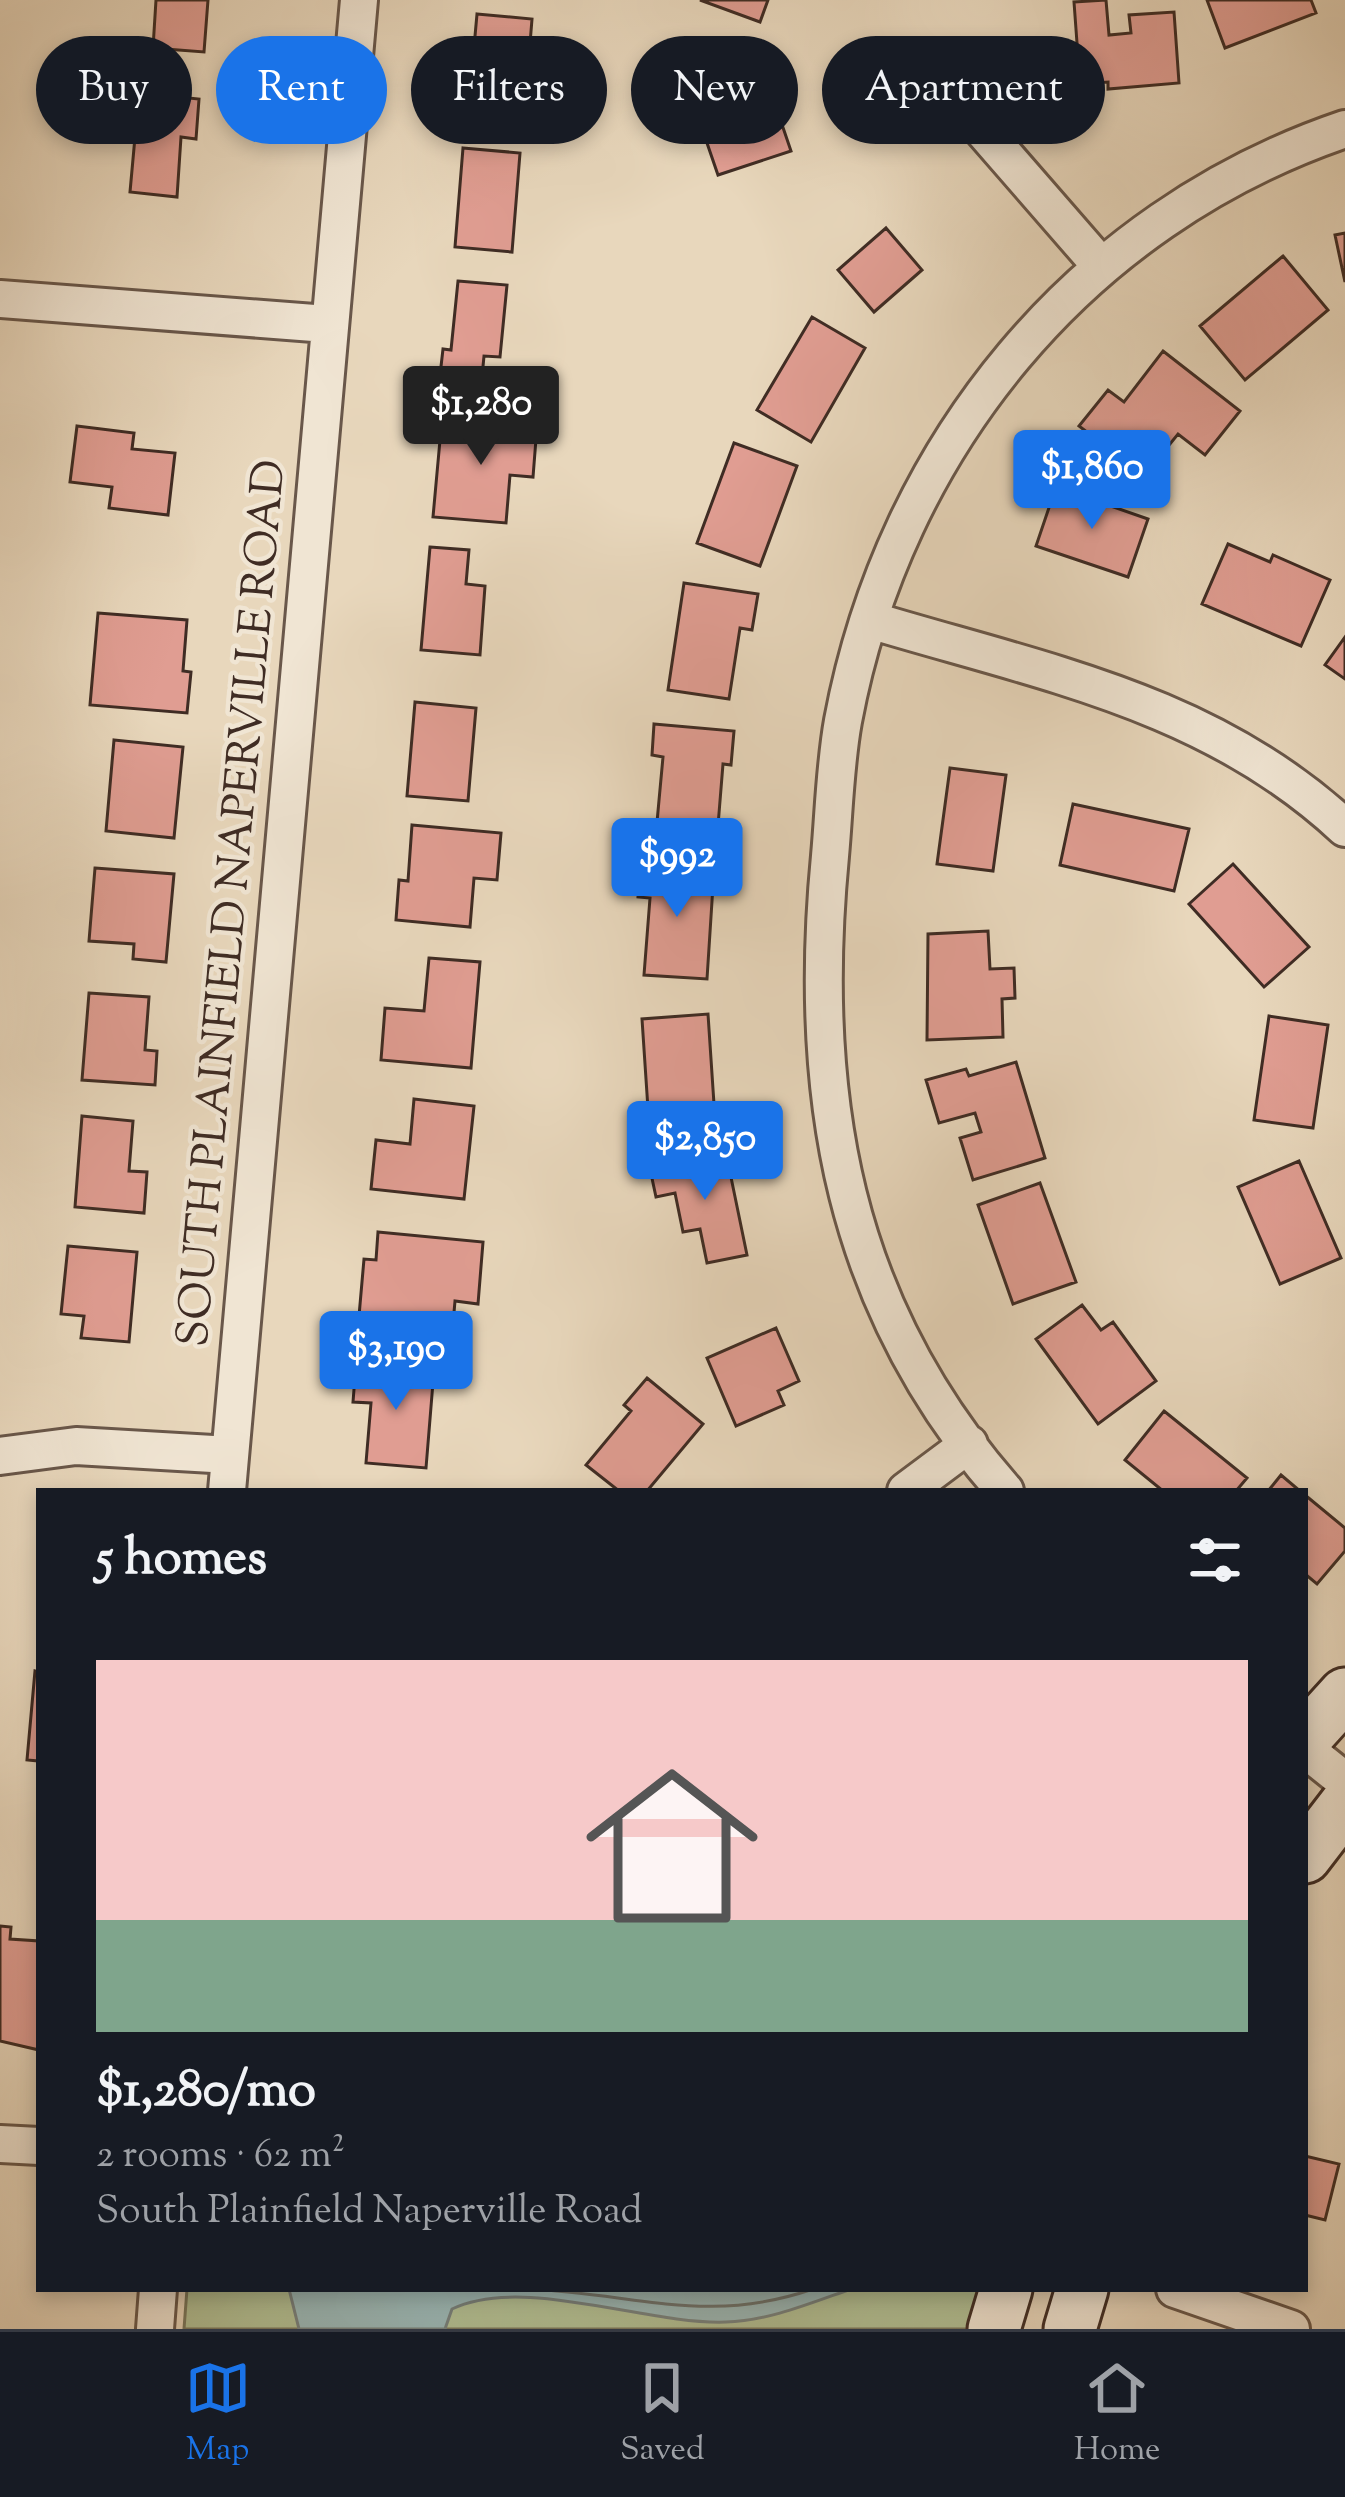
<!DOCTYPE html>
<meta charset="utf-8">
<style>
body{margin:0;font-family:"Sorts Mill Goudy",serif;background:#20242c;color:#f1f3f6;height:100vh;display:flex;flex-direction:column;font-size:45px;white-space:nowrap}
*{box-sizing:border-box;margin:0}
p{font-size:39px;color:#9ea1a6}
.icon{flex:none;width:66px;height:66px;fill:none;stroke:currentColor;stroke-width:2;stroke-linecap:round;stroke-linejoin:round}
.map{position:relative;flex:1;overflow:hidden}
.details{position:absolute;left:36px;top:1488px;width:1272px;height:804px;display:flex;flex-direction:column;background:#171b24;border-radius:0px;box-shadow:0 6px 18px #0003}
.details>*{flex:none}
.top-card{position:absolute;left:36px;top:36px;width:1275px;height:108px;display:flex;gap:24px}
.price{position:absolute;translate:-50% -102px;padding:0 27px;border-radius:12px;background:#1a73e8;color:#fff;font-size:39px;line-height:78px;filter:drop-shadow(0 3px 6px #0008)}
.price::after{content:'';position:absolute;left:50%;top:72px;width:36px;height:27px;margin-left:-18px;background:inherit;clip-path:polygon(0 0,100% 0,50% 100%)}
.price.selected{background:#222;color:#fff}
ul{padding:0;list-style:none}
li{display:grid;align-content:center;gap:24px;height:636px;padding:0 60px}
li+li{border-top:3px solid #363941}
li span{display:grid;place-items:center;height:372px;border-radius:0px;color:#555}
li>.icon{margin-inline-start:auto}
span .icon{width:216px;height:216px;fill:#fffc;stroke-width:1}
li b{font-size:51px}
h2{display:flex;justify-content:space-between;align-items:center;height:144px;padding:0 60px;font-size:51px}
.pill{padding:0 42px;border-radius:54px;background:#171b24;box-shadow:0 6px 18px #0003;font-size:42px;line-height:108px}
.pill.selected{background:#1a73e8;color:#fff}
.tabs{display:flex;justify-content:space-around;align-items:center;height:168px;border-top:3px solid #363941;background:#171b24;font-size:33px;color:#9ea1a6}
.tabs a{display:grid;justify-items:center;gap:6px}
.tabs .selected{color:#1a73e8}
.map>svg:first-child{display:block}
.green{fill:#b0bf94;stroke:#78765c;stroke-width:3}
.water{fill:#99b8b8;stroke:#75807d;stroke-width:3}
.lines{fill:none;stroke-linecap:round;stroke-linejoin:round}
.shore{stroke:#6c726e;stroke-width:3}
.building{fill:#e09d92;stroke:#3f2c24;stroke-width:3}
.street-casing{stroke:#69574a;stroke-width:42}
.secondary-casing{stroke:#3f2c24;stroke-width:57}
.street{stroke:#f0e5d3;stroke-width:36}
.secondary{stroke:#f0e5d3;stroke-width:51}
.labels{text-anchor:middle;stroke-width:9;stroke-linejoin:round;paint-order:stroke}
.street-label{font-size:45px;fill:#3f2c24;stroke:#f0e5d3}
</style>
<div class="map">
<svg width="1345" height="2329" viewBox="0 0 1345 2329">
<rect width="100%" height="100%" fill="#e8d7bc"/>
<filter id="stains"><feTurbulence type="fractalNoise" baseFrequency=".00167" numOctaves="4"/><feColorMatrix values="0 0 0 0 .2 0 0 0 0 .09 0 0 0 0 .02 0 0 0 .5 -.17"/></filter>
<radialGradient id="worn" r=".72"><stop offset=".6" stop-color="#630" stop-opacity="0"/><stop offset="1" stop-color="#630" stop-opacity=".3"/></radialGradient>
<path class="green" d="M187 2289H984L973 2329H184Z"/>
<path class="water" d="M289 2289H851C811 2303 768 2321 726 2322 646 2325 523 2275 452 2309L445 2329H299Z"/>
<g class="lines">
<path class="shore" d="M528 2289C635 2293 705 2326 813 2289"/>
</g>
<path class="building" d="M156 0H208L204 52 153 48Z
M700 0H768L760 22Z
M1106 0 1109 35 1131 33 1129 15 1174 12 1179 83 1108 89V82L1080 84 1074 2Z
M1207 0H1311L1316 13 1225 48Z
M477 14 532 19 524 117 468 113Z
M758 54 791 151 718 175 696 111 711 106 700 73Z
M139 93 199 99 196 139 181 137 177 197 130 192Z
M463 148 520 153 512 252 455 247Z
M886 228 922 270 874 312 838 270Z
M1345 233V282L1335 235Z
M1283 256 1328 310 1245 380 1200 326Z
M458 281 507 285 500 357 484 356 481 387 439 384 443 349 451 350Z
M812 317 865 348 811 442 757 410Z
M1163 351 1240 411 1205 455 1178 434 1144 476 1079 426 1108 390 1124 402Z
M442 418 537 426 533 477 510 475 506 523 433 517Z
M77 426 134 433 132 449 175 453 168 515 109 508 112 487 70 482Z
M734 443 797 466 760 566 697 543Z
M1056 487 1148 519 1128 577 1036 546Z
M1228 544 1270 562 1273 555 1330 580 1301 646 1202 604Z
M430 547 469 550 466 584 485 586 480 655 421 650Z
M684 583 758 594 752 630 740 628 729 699 668 690Z
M98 613 187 620 183 671 191 672 187 713 90 705Z
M1345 637V679L1325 665Z
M415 702 476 708 468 801 407 796Z
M654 724 734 731 731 765 723 764 717 838 656 833 663 757 652 755Z
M114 740 183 747 174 838 106 831Z
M950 768 1006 775 993 871 937 864Z
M1073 804 1189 829 1174 891 1060 865Z
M412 825 501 833 497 880 474 878 470 927 396 920 399 880 408 881Z
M1233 864 1309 947 1264 987 1189 904Z
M640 865 714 870 707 979 644 975 650 898 638 897Z
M95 868 174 874 166 962 133 959 134 944 89 941Z
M988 931 990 969 1014 968 1015 998 1002 999 1003 1037 927 1040 928 934Z
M429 958 480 962 471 1068 381 1060 385 1008 424 1011Z
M89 993 149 997 145 1050 157 1051 155 1085 82 1080Z
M708 1014 715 1119 649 1124 642 1019Z
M1269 1016 1328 1025 1313 1128 1254 1120Z
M1016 1062 1045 1158 973 1180 960 1138 981 1132 975 1113 939 1123 926 1080 966 1069 969 1076Z
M414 1099 474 1106 464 1199 371 1189 376 1140 410 1144Z
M82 1116 133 1121 129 1171 147 1172 144 1213 75 1207Z
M726 1153 747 1255 707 1263 700 1229 683 1232 675 1193 656 1197 650 1169Z
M1299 1161 1341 1258 1280 1284 1238 1187Z
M1040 1183 1076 1282 1013 1304 978 1205Z
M378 1232 483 1242 478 1304 455 1301 453 1324 359 1316 364 1259 376 1260Z
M68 1246 137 1252 129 1342 81 1338 84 1316 61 1314Z
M1082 1305 1101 1330 1113 1322 1156 1381 1098 1424 1036 1339Z
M776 1328 799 1381 778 1391 784 1405 736 1426 707 1358Z
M356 1364 434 1370 426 1468 366 1463 371 1403 353 1402Z
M647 1378 703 1424 647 1491H619L586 1465 631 1411 624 1405Z
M1164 1411 1247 1478 1236 1491H1163L1125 1460Z
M1281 1475 1300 1491H1268Z
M1305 1495 1345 1528V1551L1317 1584 1305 1574Z
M35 1671 39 1672V1761L27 1760Z
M0 1926 11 1927 10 1939 39 1941V2050L0 2041Z
M1305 2156 1339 2164 1325 2220 1305 2215Z"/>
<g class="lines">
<g class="street-casing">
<path id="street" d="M920 58 1101 266
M0 299 327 324
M870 620C1042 672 1210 702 1345 828
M0 1456 76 1446 230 1455
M227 1491 359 0
M906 1491 969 1444
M1005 1491C842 1306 807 1095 830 856 834 812 835 765 843 721 894 447 1080 219 1345 129
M1305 1749 1345 1781
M0 2144 39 2146
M1175 2289 1291 2329
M155 2329 158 2289"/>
</g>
<g class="secondary-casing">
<path id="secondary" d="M1305 1738 1345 1694
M1305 1857 1345 1805
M994 2329 1006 2289
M1070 2329 1082 2289"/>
</g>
<use href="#street" class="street"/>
<use href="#secondary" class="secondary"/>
</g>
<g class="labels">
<g class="street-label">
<text transform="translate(229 903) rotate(-85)" y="16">SOUTH PLAINFIELD NAPERVILLE ROAD</text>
</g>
</g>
<rect width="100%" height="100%" filter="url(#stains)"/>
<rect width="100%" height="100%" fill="url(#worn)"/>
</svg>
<b class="price selected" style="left:481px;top:468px">$1,280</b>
<b class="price" style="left:1092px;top:532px">$1,860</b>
<b class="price" style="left:677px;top:920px">$992</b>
<b class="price" style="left:705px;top:1203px">$2,850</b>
<b class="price" style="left:396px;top:1413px">$3,190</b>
<div class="top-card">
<a class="pill">Buy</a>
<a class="pill selected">Rent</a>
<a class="pill">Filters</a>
<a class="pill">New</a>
<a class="pill">Apartment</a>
</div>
<section class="details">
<h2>5 homes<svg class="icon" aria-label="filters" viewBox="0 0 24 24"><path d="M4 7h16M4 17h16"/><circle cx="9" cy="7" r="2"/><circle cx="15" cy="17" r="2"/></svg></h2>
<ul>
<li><span style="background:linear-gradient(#f6c9c9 70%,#7fa58c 0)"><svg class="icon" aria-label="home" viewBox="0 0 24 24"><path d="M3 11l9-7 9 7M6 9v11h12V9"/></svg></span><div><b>$1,280/mo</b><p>2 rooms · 62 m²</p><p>South Plainfield Naperville Road</p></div></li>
</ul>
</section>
</div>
<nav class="tabs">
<a class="selected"><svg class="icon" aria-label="map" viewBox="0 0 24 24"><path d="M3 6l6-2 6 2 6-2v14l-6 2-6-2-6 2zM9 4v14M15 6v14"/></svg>Map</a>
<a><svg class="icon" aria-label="saved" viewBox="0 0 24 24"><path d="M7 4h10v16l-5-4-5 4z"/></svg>Saved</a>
<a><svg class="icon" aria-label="home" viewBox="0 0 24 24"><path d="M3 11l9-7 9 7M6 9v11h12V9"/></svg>Home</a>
</nav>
